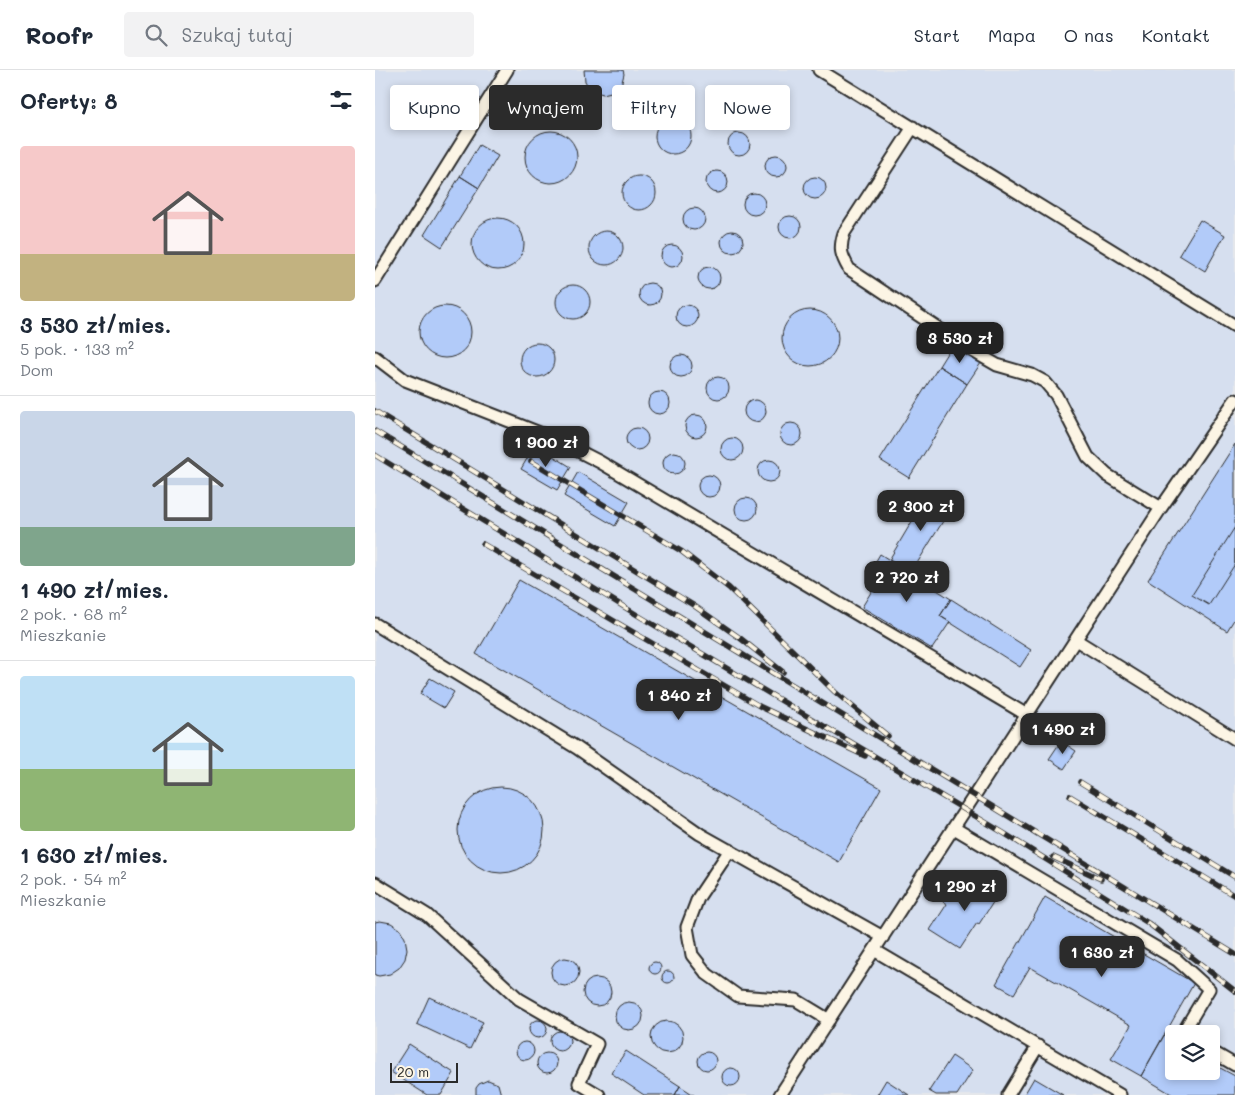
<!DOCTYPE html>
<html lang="pl">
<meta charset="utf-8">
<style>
body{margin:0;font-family:Mali,sans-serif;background:#f2f2f3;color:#1f2937;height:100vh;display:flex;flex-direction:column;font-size:19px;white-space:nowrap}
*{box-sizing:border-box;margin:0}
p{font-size:16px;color:#747a83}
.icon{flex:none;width:28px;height:28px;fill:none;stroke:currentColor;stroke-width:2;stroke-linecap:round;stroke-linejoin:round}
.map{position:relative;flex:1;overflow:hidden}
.panel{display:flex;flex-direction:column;background:#fff;width:375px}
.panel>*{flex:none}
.banner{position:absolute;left:15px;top:15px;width:475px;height:45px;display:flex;gap:10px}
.tools{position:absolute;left:790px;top:955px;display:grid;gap:10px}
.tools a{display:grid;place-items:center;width:55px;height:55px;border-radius:5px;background:#fff;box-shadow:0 2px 8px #0003;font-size:25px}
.scale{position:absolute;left:15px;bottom:12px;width:68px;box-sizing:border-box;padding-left:5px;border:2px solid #2b2b2b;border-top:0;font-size:14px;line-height:18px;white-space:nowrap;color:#2b2b2b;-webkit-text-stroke:4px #fcf5e5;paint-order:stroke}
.price{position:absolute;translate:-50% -42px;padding:0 11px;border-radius:10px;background:#2b2b2b;color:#fff;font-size:16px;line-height:32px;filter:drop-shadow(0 1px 2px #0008)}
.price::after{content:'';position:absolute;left:50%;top:30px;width:15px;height:11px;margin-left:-8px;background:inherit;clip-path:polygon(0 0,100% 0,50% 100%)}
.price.selected{background:#222;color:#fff}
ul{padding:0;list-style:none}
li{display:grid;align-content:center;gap:10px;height:265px;padding:0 20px}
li+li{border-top:1px solid #e0e1e3}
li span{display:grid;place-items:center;height:155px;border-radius:5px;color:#555}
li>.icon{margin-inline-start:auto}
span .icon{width:90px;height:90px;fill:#fffc;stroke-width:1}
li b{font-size:21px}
h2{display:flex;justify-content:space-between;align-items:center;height:60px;padding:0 20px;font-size:21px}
.chip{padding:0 18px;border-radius:5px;background:#fff;box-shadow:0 2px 8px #0003;font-size:18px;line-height:45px}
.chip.selected{background:#2b2b2b;color:#fff}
header{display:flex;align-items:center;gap:30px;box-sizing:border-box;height:70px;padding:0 25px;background:#fff;border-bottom:1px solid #e0e1e3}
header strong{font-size:24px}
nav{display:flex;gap:28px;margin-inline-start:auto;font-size:18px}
.search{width:350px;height:45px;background:#f2f2f3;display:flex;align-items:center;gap:12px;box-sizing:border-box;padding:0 18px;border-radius:5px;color:#747a83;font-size:19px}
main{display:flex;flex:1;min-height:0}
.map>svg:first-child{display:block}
.built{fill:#d6dfef;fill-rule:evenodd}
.building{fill:#b2cbf9;stroke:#2b2b2b}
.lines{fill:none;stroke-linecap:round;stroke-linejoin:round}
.lane-casing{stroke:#2b2b2b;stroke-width:15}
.lane{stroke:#fcf5e5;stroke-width:11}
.rail-casing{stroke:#2b2b2b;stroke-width:5.5}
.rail{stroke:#fcf5e5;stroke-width:4;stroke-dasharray:11;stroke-linecap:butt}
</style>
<header>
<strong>Roofr</strong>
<div class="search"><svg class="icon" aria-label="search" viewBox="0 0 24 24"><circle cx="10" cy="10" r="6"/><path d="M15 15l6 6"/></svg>Szukaj tutaj</div>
<nav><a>Start</a><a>Mapa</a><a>O nas</a><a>Kontakt</a></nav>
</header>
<main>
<section class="panel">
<h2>Oferty: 8<svg class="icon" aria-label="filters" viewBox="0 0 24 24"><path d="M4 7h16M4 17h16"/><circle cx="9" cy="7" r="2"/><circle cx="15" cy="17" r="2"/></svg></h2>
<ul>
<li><span style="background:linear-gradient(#f6c9c9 70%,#c2b280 0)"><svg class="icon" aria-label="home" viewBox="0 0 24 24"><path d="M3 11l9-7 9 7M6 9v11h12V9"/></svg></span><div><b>3 530 zł/mies.</b><p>5 pok. · 133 m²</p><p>Dom</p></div></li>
<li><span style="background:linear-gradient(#c9d6e8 75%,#7fa58c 0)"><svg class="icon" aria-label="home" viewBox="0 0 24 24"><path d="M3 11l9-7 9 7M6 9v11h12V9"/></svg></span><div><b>1 490 zł/mies.</b><p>2 pok. · 68 m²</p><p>Mieszkanie</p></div></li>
<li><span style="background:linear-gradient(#bfe0f5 60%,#8fb573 0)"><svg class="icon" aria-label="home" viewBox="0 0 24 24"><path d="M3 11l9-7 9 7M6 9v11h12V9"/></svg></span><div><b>1 630 zł/mies.</b><p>2 pok. · 54 m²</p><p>Mieszkanie</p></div></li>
</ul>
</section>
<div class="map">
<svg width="860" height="1025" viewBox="0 0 860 1025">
<rect width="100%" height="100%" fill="#e6e8eb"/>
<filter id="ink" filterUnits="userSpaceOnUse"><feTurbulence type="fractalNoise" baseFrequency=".02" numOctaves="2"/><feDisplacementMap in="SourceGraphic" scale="10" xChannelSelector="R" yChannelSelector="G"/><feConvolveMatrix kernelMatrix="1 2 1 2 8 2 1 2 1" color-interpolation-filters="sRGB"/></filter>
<g filter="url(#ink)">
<path class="built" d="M0 0H860V1025H0ZM799 964H836V1001H799Z"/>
<path class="building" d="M209 0H248L249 4 247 12 243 18 236 22 228 24 221 22 214 18 210 11Z
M280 66a18 18 0 1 1 36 0a18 18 0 1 1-36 0Z
M150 87a26 26 0 1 1 52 0a26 26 0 1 1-52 0Z
M353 74a11 11 0 1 1 22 0a11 11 0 1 1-22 0Z
M104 75 123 86 104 118 85 106Z
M390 96a11 11 0 1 1 22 0a11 11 0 1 1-22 0Z
M331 112a11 11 0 1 1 22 0a11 11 0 1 1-22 0Z
M247 123a17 17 0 1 1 34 0a17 17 0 1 1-34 0Z
M85 106 104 118 67 177 49 165Z
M429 118a11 11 0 1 1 22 0a11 11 0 1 1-22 0Z
M368 134a11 11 0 1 1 22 0a11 11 0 1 1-22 0Z
M308 149a11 11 0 1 1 22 0a11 11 0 1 1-22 0Z
M404 157a11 11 0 1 1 22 0a11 11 0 1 1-22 0Z
M97 174a26 26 0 1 1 52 0a26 26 0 1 1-52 0Z
M825 150 850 165 830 201 804 185Z
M346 172a11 11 0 1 1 22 0a11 11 0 1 1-22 0Z
M214 178a17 17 0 1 1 34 0a17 17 0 1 1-34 0Z
M286 186a11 11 0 1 1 22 0a11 11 0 1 1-22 0Z
M323 208a11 11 0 1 1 22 0a11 11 0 1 1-22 0Z
M264 224a11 11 0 1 1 22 0a11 11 0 1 1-22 0Z
M181 232a17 17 0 1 1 34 0a17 17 0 1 1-34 0Z
M301 246a11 11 0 1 1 22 0a11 11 0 1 1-22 0Z
M44 262a26 26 0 1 1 52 0a26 26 0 1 1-52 0Z
M407 268a28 28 0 1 1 56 0a28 28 0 1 1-56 0Z
M145 290a17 17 0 1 1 34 0a17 17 0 1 1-34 0Z
M577 275 606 293 592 314 564 296Z
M295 296a11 11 0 1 1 22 0a11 11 0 1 1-22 0Z
M564 296 592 314 534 408 505 390Z
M332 318a11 11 0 1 1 22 0a11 11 0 1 1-22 0Z
M273 333a11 11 0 1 1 22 0a11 11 0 1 1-22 0Z
M369 341a11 11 0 1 1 22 0a11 11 0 1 1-22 0Z
M310 356a11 11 0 1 1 22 0a11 11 0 1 1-22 0Z
M405 364a11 11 0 1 1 22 0a11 11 0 1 1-22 0Z
M251 369a11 11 0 1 1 22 0a11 11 0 1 1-22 0Z
M346 379a11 11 0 1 1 22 0a11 11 0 1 1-22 0Z
M860 374V548L852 561 773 510Z
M160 375 196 397 182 420 146 399Z
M288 393a11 11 0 1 1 22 0a11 11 0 1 1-22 0Z
M383 401a11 11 0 1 1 22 0a11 11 0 1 1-22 0Z
M203 402 254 432 240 456 189 426Z
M323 416a11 11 0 1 1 22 0a11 11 0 1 1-22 0Z
M555 421 578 435 536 503 514 490Z
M360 439a11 11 0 1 1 22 0a11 11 0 1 1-22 0Z
M860 457V494L834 535 817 525Z
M505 484 576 529 565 546 575 552 557 579 487 537 504 509 494 503Z
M144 510 506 718 464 792 101 584Z
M576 529 656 580 645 597 565 546Z
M55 608 79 622 69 638 45 624Z
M686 671 701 681 689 699 674 689Z
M83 760a43 43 0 1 1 86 0a43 43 0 1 1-86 0Z
M602 805 626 820 604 854 602 853 585 879 555 860 572 834 568 832 577 819 588 826Z
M670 827 819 913 766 1006 736 989 756 955 655 897 639 924 621 914Z
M5 851 16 853 25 859 30 868 32 879 30 889 24 898 15 904 4 906 0 905V852Z
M176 902a14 14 0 1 1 28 0a14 14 0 1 1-28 0Z
M274 898a6 6 0 1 1 12 0a6 6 0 1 1-12 0Z
M287 907a6 6 0 1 1 12 0a6 6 0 1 1-12 0Z
M208 922a14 14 0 1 1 28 0a14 14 0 1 1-28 0Z
M54 927 108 952 95 979 42 954Z
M240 946a14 14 0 1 1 28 0a14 14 0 1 1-28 0Z
M154 959a9 9 0 1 1 18 0a9 9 0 1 1-18 0Z
M276 967a16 16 0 1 1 32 0a16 16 0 1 1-32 0Z
M175 971a10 10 0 1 1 20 0a10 10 0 1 1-20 0Z
M789 965 799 971V1001H836V993L860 1006V1025H798L766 1006Z
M141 981a9 9 0 1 1 18 0a9 9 0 1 1-18 0Z
M34 974 79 1003 66 1025H52L16 1002Z
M251 981 305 1016 300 1025H269L236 1003Z
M323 991a9 9 0 1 1 18 0a9 9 0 1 1-18 0Z
M162 993a10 10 0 1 1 20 0a10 10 0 1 1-20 0Z
M577 986 598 1000 582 1025H561L554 1021Z
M347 1007a9 9 0 1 1 18 0a9 9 0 1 1-18 0Z
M659 1008 688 1025H649Z
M113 1010 123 1014 126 1025H101V1018L104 1014Z
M511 1010 534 1025H502Z
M305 1016 319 1025H300Z"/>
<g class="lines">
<g class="lane-casing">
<path id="lane" d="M444 0 860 256
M538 57 469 163C464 179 466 185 474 199L596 280 622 295 657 305 670 312 681 325 713 387 732 405 786 438
M0 211 132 0
M0 287 30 310 180 369 225 392 652 645
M0 554 202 678 325 764 508 867
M701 570 860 669
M579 758 802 890 834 919 807 964
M355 780 323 828 312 857 317 885 332 904 363 926 421 930 454 950
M0 813 52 845 144 929 222 974 204 1013 224 1025
M499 880 745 1025
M836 981 860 995
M405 1025 786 438 860 330
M633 1025 663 976"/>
</g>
<use href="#lane" class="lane"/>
<g class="rail-casing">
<path id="rail" d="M0 341 318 535 365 568 408 602
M0 361 860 884
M0 385 264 546 627 762 773 853 860 921
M156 391 306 481 354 518 460 622 513 666
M108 474 386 637 490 686
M705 712 860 807
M695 726 860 826
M678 787 726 809"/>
</g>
<use href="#rail" class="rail"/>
</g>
</g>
</svg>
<div class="tools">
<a><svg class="icon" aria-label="layers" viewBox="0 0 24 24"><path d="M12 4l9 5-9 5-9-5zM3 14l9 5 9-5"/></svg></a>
</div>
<div class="scale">20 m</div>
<b class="price selected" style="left:585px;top:294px">3 530 zł</b>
<b class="price" style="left:171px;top:398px">1 900 zł</b>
<b class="price" style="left:546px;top:462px">2 300 zł</b>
<b class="price" style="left:532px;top:533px">2 720 zł</b>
<b class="price" style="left:304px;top:651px">1 840 zł</b>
<b class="price" style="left:688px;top:685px">1 490 zł</b>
<b class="price" style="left:590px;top:842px">1 290 zł</b>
<b class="price" style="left:727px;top:908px">1 630 zł</b>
<div class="banner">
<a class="chip">Kupno</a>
<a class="chip selected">Wynajem</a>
<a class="chip">Filtry</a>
<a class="chip">Nowe</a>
</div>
</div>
</main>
